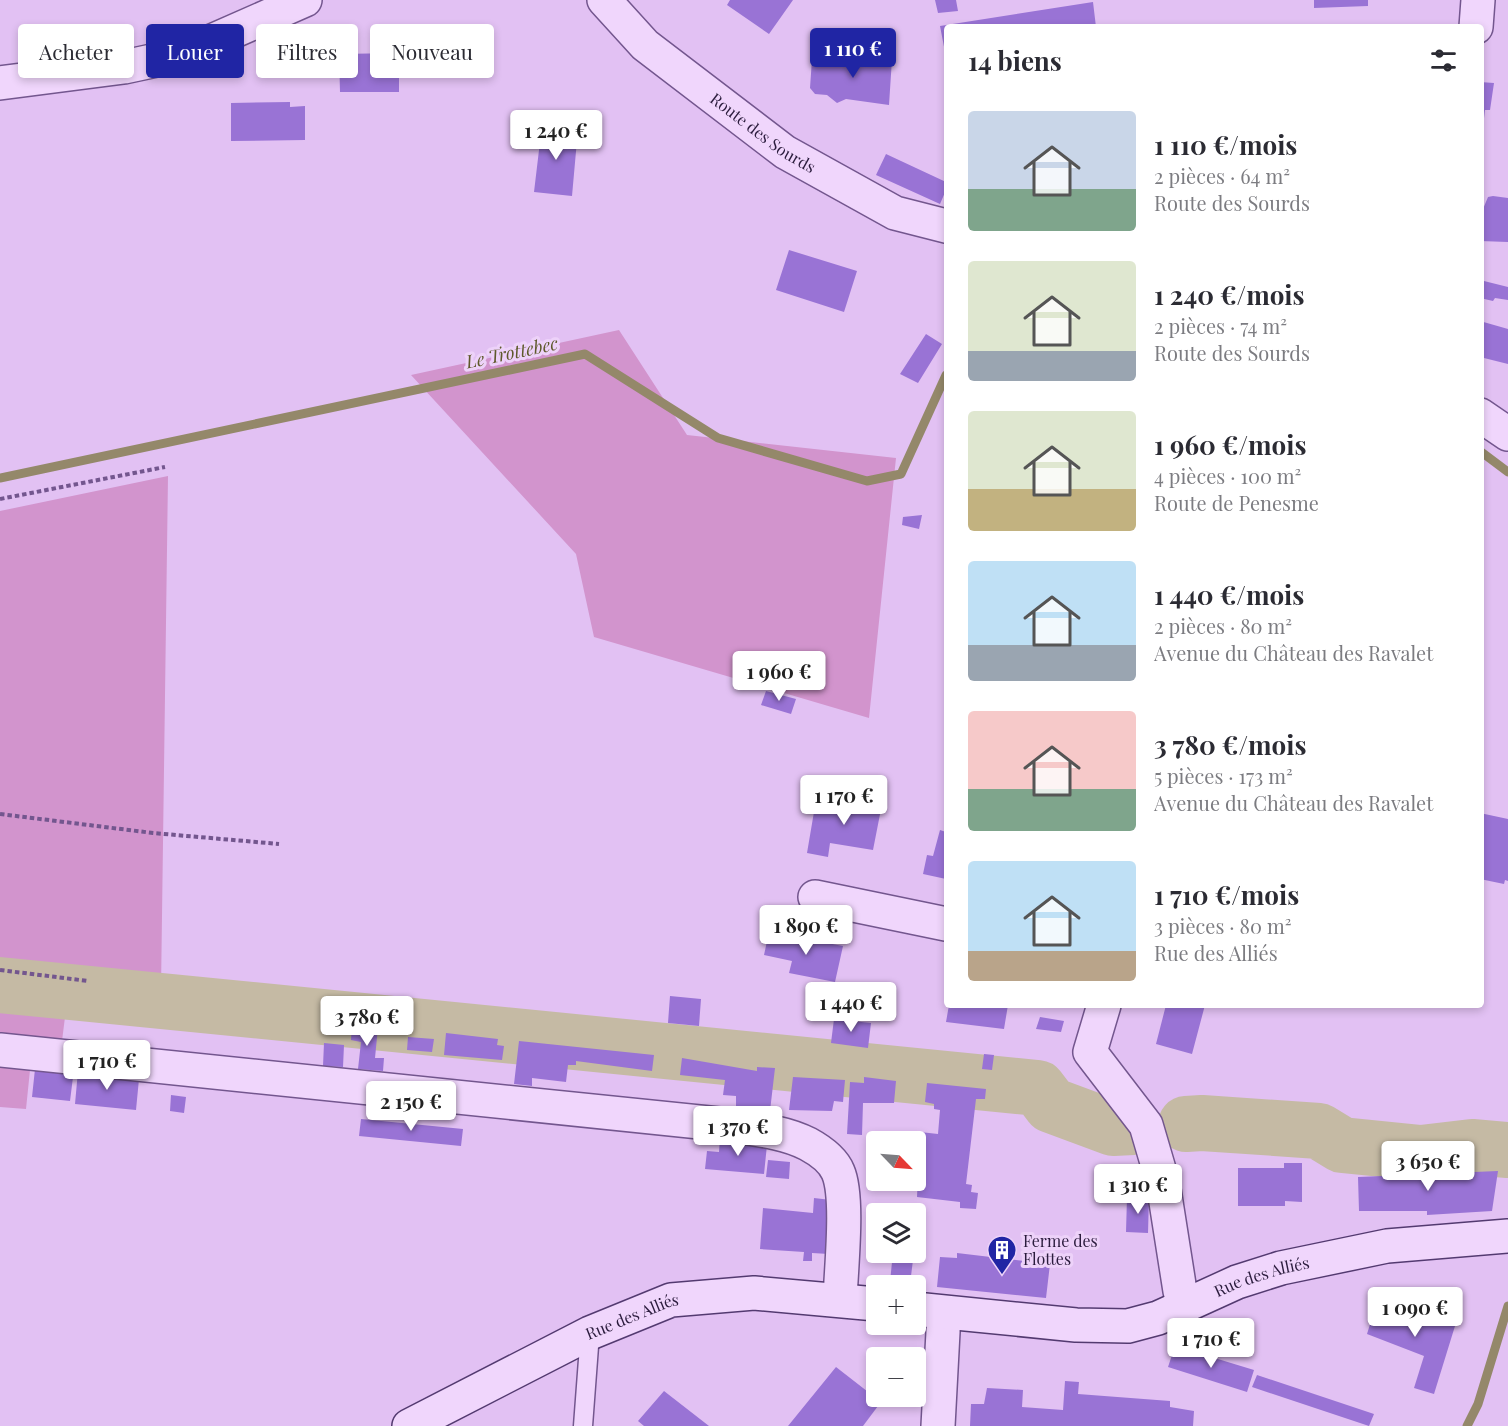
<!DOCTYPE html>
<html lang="fr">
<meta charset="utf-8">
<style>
body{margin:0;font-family:"Playfair Display",serif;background:#f7f7f7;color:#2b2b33;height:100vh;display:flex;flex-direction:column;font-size:22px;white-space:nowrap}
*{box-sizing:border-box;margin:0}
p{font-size:20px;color:#7c7c81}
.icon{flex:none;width:33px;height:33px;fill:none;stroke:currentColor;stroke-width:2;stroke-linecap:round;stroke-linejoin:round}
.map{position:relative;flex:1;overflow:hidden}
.panel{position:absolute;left:944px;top:24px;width:540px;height:984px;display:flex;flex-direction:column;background:#fff;border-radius:6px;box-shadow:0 3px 9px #0003}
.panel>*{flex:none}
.top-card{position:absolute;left:18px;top:24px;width:570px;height:54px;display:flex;gap:12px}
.needle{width:39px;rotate:115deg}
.buttons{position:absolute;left:866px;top:1131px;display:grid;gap:12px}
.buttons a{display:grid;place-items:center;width:60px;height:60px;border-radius:6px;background:#fff;box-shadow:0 3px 9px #0003;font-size:30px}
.price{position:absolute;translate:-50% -51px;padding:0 14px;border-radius:6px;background:#fff;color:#222;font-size:20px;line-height:39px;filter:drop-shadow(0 2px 3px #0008)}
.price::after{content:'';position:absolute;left:50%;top:36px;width:18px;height:14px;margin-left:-9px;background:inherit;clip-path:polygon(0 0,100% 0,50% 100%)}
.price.active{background:#2025a4;color:#fff}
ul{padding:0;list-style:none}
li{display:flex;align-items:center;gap:18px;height:150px;padding:0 24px}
li span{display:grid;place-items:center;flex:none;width:168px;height:120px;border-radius:6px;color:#555}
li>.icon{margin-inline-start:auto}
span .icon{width:72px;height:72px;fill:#fffc;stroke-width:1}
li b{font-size:26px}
h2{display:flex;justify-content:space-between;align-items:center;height:72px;padding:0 24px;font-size:26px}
.tag{padding:0 21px;border-radius:6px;background:#fff;box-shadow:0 3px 9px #0003;font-size:21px;line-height:54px}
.tag.active{background:#2025a4;color:#fff}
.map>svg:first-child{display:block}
.green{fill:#d294cd}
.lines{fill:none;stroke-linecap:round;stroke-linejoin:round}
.stream{stroke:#94886a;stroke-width:9}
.river{stroke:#c5baa4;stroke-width:56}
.building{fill:#9973d5}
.lane-casing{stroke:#73568e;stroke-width:21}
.street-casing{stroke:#73568e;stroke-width:36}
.secondary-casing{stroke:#533a70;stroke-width:36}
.path{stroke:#73568e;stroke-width:4;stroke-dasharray:4.5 3;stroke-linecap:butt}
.lane{stroke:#f0d6fc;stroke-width:18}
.street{stroke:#f0d6fc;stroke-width:33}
.secondary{stroke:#f0d6fc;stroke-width:33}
.labels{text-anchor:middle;stroke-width:6;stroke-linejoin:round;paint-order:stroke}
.street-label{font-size:16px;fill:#2b1c3d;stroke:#edd2f9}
.poi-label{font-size:16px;fill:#2b1c3d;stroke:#edd2f9;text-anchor:start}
.water-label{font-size:18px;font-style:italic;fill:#5e592a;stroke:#edd2f9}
</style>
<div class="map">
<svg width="1508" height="1426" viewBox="0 0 1508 1426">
<rect width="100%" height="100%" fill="#e2c1f3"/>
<path class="green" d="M619 330 687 435 896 458 869 718 594 637 576 554 411 375Z
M168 476 161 989 68 993 62 1041H33L26 1109 0 1107V511Z"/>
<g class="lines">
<path class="stream" d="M1480 451 1508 472
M0 478 585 354 718 438 867 481 901 474 946 375
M1467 1426 1478 1404 1508 1306"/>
<path class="river" d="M0 985 1038 1088 1051 1105 1113 1128 1133 1127
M1186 1124 1202 1123 1319 1131 1342 1145 1421 1153 1472 1147 1508 1150"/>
</g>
<path class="building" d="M730 0H793L769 34 727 5Z
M935 0H956L958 11 938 13Z
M1314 0H1368V6L1314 8Z
M1093 2 1096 27H946L945 52 940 26Z
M845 52 865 53V58L892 59 889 105 846 99 837 103 827 95 815 94 810 88 812 59 843 60Z
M399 53V92H340L339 54Z
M1480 82 1494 83 1490 110H1485L1482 135Z
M290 102V107L305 106V140L231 141V103Z
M542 125 578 129 572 196 534 192Z
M886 154 946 182V190L940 204 876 175Z
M1493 196 1508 198V242L1480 241V209H1483L1488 197Z
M789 250 857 271 844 312 776 290Z
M1480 280 1508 287V300L1495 298 1493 301 1480 298Z
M1480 321 1508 329V364L1480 357Z
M926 334 942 344 918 383 900 374Z
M922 515 919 529 902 525 903 517Z
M766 691 796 699 791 714 761 705Z
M834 796 882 804 873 850 830 843 828 857 807 853 815 806 833 808Z
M1480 813 1508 819V881L1505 880 1504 884 1480 879Z
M940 830 946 832V879L923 874 927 855 933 856Z
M769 932 843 946 835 982 789 973 792 961 764 955Z
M670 996 701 999 699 1026 668 1023Z
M949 1005H1008L1004 1029 946 1022Z
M1166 1005H1205L1192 1054 1156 1044Z
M1040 1017 1064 1021 1061 1032 1036 1029Z
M834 1019 871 1023 868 1048 831 1043Z
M352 1024 378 1027 375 1058H384L383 1071 358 1069 361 1042 351 1040Z
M446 1033 498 1039 497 1045 504 1046 502 1060 444 1055Z
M408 1037 434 1039 432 1052 407 1050Z
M519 1041 654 1055 652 1071 576 1061V1065H568L566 1082 532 1078V1086L514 1084Z
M324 1043 344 1045 343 1067 323 1066Z
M984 1054 994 1055 992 1070 982 1069Z
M682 1058 757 1071V1067L775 1068 770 1111 736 1107V1096L723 1095 725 1080 680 1075Z
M35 1069H74L70 1101 32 1097Z
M78 1071 139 1079 136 1110 75 1104Z
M793 1077 845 1080 843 1102 834 1101 832 1111 789 1110Z
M864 1077 896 1081 894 1103H863L862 1135 847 1134 850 1082 864 1083Z
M927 1083 986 1089 985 1099H976L966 1184 972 1185 971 1192 978 1193 976 1209 960 1208V1202L917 1197 920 1132 938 1134 940 1110 934 1109V1104L925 1102Z
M171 1095 186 1097 184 1113 170 1111Z
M361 1119 463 1129 461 1146 359 1136Z
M720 1137 767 1145 764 1174 705 1169 707 1151 719 1152Z
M768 1160 790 1162 789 1179 766 1177Z
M1284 1163H1302V1202L1285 1201V1206H1238V1168H1284Z
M1383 1169H1405L1404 1175 1498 1171 1492 1211 1427 1215V1211H1359L1358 1177 1382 1176Z
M1127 1197 1149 1198 1148 1233 1126 1232Z
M814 1198 831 1200 829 1254 812 1253V1261H803L804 1252 760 1249 763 1208 813 1213Z
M893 1252H914L910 1284 890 1282Z
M957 1253 1050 1264 1046 1298 937 1287 940 1257 957 1258Z
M1377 1302 1389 1306 1391 1302 1437 1316 1436 1319 1455 1326 1434 1394 1414 1388 1424 1356 1367 1334Z
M1175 1346 1254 1370 1247 1392 1168 1367Z
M836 1367 881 1402 863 1426H788Z
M1257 1375 1374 1414 1369 1426 1252 1387Z
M1065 1381 1079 1382 1078 1394 1170 1401V1407L1194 1411 1193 1426H970L971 1404H984L987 1388 1023 1390 1022 1407 1063 1410Z
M664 1391 709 1426H644L638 1421Z"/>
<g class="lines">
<g class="lane-casing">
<path id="lane" d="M583 1426 590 1333"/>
</g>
<g class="street-casing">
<g id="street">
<path id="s1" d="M604 0 645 45 785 152 895 213 946 226"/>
<path d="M1476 27 1478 0"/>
<path d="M0 83 124 67 180 55 305 0"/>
<path d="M1480 415 1508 434"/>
<path d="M815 897 946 924"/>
<path d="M1104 1005 1090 1052 1146 1125 1163 1183 1180 1291 1186 1305"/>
<path d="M0 1050 719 1124C748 1129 781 1130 808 1144 819 1150 833 1160 838 1172 849 1197 841 1269 840 1300"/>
<path d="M938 1426 944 1313"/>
</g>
</g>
<g class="secondary-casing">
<g id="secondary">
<path id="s2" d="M915 1309 1076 1325 1128 1326 1158 1318 1237 1282 1281 1268 1387 1246 1508 1236"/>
<path id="s3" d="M409 1426 590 1333 671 1300 754 1293 876 1304"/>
</g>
</g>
<path class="path" d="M0 499 165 467
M0 814 153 833 279 844
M0 970 88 981"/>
<use href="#lane" class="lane"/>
<use href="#street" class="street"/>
<use href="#secondary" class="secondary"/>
</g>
<defs>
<g id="building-pin" transform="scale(1.5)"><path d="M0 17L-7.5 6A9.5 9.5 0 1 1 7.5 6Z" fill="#2025a4" stroke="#edd2f9"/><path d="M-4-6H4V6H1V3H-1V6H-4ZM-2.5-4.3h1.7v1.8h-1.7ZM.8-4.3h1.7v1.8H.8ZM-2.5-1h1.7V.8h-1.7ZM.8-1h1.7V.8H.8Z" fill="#fff"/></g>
</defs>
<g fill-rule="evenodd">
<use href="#building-pin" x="1002" y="1250"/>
</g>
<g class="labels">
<g class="street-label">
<text dy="6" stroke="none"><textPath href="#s1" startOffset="208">Route des Sourds</textPath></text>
<text dy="6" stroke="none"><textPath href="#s2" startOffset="357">Rue des Alliés</textPath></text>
<text dy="6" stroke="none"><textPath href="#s3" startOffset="249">Rue des Alliés</textPath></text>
</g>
<g class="poi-label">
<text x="1023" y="1247">Ferme des<tspan x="1023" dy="18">Flottes</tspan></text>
</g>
<g class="water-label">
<text transform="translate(512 353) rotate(-12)" y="6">Le Trottebec</text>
</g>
</g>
</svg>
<div class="buttons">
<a><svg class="needle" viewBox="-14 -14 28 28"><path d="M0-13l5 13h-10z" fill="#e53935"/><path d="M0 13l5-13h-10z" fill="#7c7c81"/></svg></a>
<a><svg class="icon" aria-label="layers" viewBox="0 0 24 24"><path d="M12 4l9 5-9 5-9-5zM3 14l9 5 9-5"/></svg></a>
<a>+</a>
<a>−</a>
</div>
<b class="price active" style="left:853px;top:79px">1 110 €</b>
<b class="price" style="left:556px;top:161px">1 240 €</b>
<b class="price" style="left:779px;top:702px">1 960 €</b>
<b class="price" style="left:844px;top:826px">1 170 €</b>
<b class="price" style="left:806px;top:956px">1 890 €</b>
<b class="price" style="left:851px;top:1033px">1 440 €</b>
<b class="price" style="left:367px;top:1047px">3 780 €</b>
<b class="price" style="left:107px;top:1091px">1 710 €</b>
<b class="price" style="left:411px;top:1132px">2 150 €</b>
<b class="price" style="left:738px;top:1157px">1 370 €</b>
<b class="price" style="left:1428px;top:1192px">3 650 €</b>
<b class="price" style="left:1138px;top:1215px">1 310 €</b>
<b class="price" style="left:1415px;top:1338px">1 090 €</b>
<b class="price" style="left:1211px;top:1369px">1 710 €</b>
<div class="top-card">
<a class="tag">Acheter</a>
<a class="tag active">Louer</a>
<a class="tag">Filtres</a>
<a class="tag">Nouveau</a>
</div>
<section class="panel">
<h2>14 biens<svg class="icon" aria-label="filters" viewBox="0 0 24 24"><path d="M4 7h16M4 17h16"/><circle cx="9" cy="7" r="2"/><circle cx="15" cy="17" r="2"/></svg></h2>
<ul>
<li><span style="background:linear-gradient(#c9d6e8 65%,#7fa58c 0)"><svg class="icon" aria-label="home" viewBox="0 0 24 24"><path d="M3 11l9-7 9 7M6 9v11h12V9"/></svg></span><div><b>1 110 €/mois</b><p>2 pièces · 64 m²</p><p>Route des Sourds</p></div></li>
<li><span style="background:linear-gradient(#dfe7d0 75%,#9aa5b1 0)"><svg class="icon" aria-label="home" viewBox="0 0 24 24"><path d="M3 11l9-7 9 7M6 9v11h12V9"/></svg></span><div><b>1 240 €/mois</b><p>2 pièces · 74 m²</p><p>Route des Sourds</p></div></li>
<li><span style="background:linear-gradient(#dfe7d0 65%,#c2b280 0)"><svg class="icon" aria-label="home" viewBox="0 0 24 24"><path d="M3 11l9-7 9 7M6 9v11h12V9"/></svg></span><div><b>1 960 €/mois</b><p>4 pièces · 100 m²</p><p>Route de Penesme</p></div></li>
<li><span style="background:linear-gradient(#bfe0f5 70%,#9aa5b1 0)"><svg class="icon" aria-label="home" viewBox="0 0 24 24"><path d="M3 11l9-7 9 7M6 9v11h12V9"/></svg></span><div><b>1 440 €/mois</b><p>2 pièces · 80 m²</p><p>Avenue du Château des Ravalet</p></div></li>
<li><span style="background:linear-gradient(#f6c9c9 65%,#7fa58c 0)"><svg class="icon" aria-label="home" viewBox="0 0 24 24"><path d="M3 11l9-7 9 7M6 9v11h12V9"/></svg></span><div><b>3 780 €/mois</b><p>5 pièces · 173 m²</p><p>Avenue du Château des Ravalet</p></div></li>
<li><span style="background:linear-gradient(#bfe0f5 75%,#b9a48a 0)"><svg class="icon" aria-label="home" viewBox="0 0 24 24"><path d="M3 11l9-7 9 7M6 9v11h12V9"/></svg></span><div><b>1 710 €/mois</b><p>3 pièces · 80 m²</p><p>Rue des Alliés</p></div></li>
</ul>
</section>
</div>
